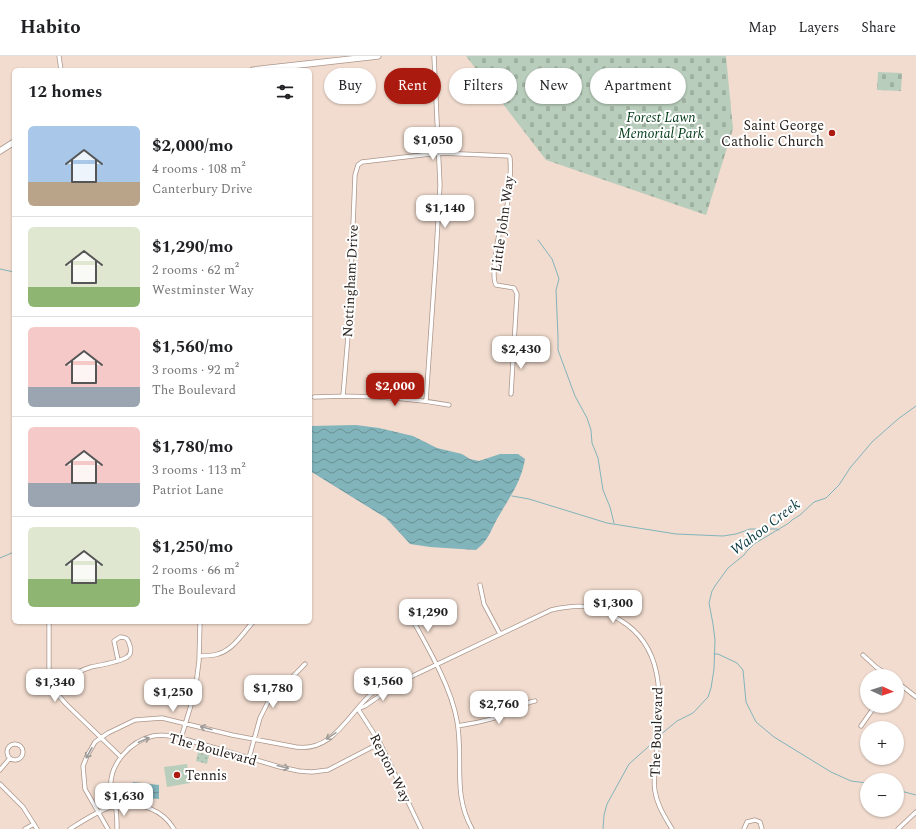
<!DOCTYPE html>
<meta charset="utf-8">
<style>
body{margin:0;font-family:Spectral,serif;background:#f2f2f2;color:#202124;height:100vh;display:flex;flex-direction:column;font-size:15px;white-space:nowrap}
*{box-sizing:border-box;margin:0}
p{font-size:13px;color:#757577}
.icon{flex:none;width:22px;height:22px;fill:none;stroke:currentColor;stroke-width:2;stroke-linecap:round;stroke-linejoin:round}
.map{position:relative;flex:1;overflow:hidden}
.details{position:absolute;left:12px;top:12px;width:300px;height:556px;display:flex;flex-direction:column;background:#fff;border-radius:6px;box-shadow:0 1px 3px #0004}
.details>*{flex:none}
.guide{position:absolute;left:324px;top:12px;width:380px;height:36px;display:flex;gap:8px}
.needle{width:26px;rotate:93deg}
.fabs{position:absolute;left:860px;top:613px;display:grid;gap:8px}
.fabs a{display:grid;place-items:center;width:44px;height:44px;border-radius:50%;background:#fff;box-shadow:0 1px 3px #0004;font-size:20px}
.price{position:absolute;translate:-50% -34px;padding:0 9px;border-radius:8px;background:#fff;color:#222;font-size:13px;line-height:26px;filter:drop-shadow(0 1px 2px #0008)}
.price::after{content:'';position:absolute;left:50%;top:24px;width:12px;height:9px;margin-left:-6px;background:inherit;clip-path:polygon(0 0,100% 0,50% 100%)}
.price.selected{background:#ab1a0f;color:#fff}
ul{padding:0;list-style:none}
li{display:flex;align-items:center;gap:12px;height:100px;padding:0 16px}
li+li{border-top:1px solid #e0e0e0}
li span{display:grid;place-items:center;flex:none;width:112px;height:80px;border-radius:6px;color:#555}
li>.icon{margin-inline-start:auto}
span .icon{width:48px;height:48px;fill:#fffc;stroke-width:1}
li b{font-size:17px}
h2{display:flex;justify-content:space-between;align-items:center;height:48px;padding:0 16px;font-size:17px}
.pill{padding:0 14px;border-radius:18px;background:#fff;box-shadow:0 1px 3px #0004;font-size:14px;line-height:36px}
.pill.selected{background:#ab1a0f;color:#fff}
header{display:flex;align-items:center;gap:24px;box-sizing:border-box;height:56px;padding:0 20px;background:#fff;border-bottom:1px solid #e0e0e0}
header strong{font-size:19px}
nav{display:flex;gap:22px;margin-inline-start:auto;font-size:14px}
.map>svg:first-child{display:block}
.grass{fill:url(#grass-dots)}
.cemetery{fill:url(#cemetery-stones)}
.garden{fill:#b8cdbb}
.water{fill:url(#water-waves)}
.lines{fill:none;stroke-linecap:round;stroke-linejoin:round}
.stream{stroke:#82b4bb;stroke-width:1}
.street-casing{stroke:#ab968b;stroke-width:5}
.secondary-casing{stroke:#ab968b;stroke-width:7}
.street{stroke:#fff;stroke-width:3.5}
.secondary{stroke:#fff;stroke-width:5.5}
.oneway{stroke:#9f9b99}
.poi-dot{fill:#ab1a0f;stroke:#fff;stroke-width:1.5}
.labels{text-anchor:middle;stroke-width:4;stroke-linejoin:round;paint-order:stroke}
.park-label{font-size:14px;font-style:italic;fill:#023a16;stroke:#fff}
.poi-label{font-size:14px;fill:#29211c;stroke:#fff;text-anchor:end}
.street-label{font-size:14px;fill:#29211c;stroke:#fff}
.water-label{font-size:15px;font-style:italic;fill:#05373d;stroke:#fff}
</style>
<header>
<strong>Habito</strong>
<nav><a>Map</a><a>Layers</a><a>Share</a></nav>
</header>
<div class="map">
<svg width="916" height="773" viewBox="0 0 916 773">
<defs>
<pattern id="grass-dots" width="8" height="8" patternUnits="userSpaceOnUse"><rect width="8" height="8" fill="#b8cdbb"/><path d="M2 2h.1M6 6h.1" fill="none" stroke="#9eb0a0" stroke-width="1.8" stroke-linecap="round"/></pattern>
<pattern id="cemetery-stones" width="16" height="16" patternUnits="userSpaceOnUse"><rect width="16" height="16" fill="#b8cdbb"/><path d="M2 7V4a2 2 0 0 1 4 0v3zM10 15v-3a2 2 0 0 1 4 0v3z" fill="#9eb0a0"/></pattern>
<pattern id="water-waves" width="16" height="10" patternUnits="userSpaceOnUse"><rect width="16" height="10" fill="#82b4bb"/><path d="M0 5q4-4 8 0t8 0" fill="none" stroke="#6a9297"/></pattern>
</defs>
<rect width="100%" height="100%" fill="#f2dccf"/>
<path class="grass" d="M198 696 209 699 207 708 196 705Z"/>
<path class="cemetery" d="M466 0H726L733 73 706 159 546 104Z
M878 16 902 17 901 35 877 34Z"/>
<path class="garden" d="M187 708 190 727 167 731 164 711Z"/>
<path class="water" d="M356 369 379 372 413 380 437 392 462 398 470 403 479 405 500 398H518L525 403C521 427 509 442 497 463 490 476 488 485 476 494L430 491 410 488 386 462 310 415V370Z
M133 726 159 729V743L133 741Z"/>
<g class="lines">
<path class="stream" d="M538 184 552 203 557 217 559 223 556 234 558 281V294L575 340 587 362 591 374 592 387 598 402 603 434 610 451 614 467
M0 213 14 216
M512 440 529 443 607 467 676 478 723 480 736 478 750 473H777L779 474
M0 502 14 496
M714 598H718L737 607 743 614 746 646 756 666 774 681 831 716 851 725 867 727
M659 680 677 665 693 657 708 641 711 632 714 613 715 584 713 568 709 547 712 535 715 530 728 512 744 499 747 495 754 488 789 467 792 464 800 459 814 446 826 442 839 429 850 412 872 386 898 363 916 350
M897 734 916 739
M603 773 604 759 607 748 629 708 657 683"/>
<g class="street-casing">
<path id="street" d="M59 0 61 14
M343 340 349 268 355 119 358 109 362 106 439 97 509 100 510 102C511 116 510 131 508 145 506 156 502 164 500 175 497 185 491 221 496 229L514 232 517 238 511 338
M314 341C358 339 405 341 449 349
M426 345 436 200 440 129 434 0
M480 529 484 548 500 578
M406 552C424 585 451 629 457 665 464 703 452 737 472 773
M49 566V624L52 632 66 648 121 701
M863 599 876 611 889 620
M199 600C205 600 212 600 218 598 233 594 243 577 253 566
M897 626 916 641
M52 629C64 623 78 615 91 611 101 609 120 606 127 601 132 598 131 592 129 587 128 582 125 581 120 581L114 585 118 604
M358 653 365 650 400 626 551 554C579 548 595 548 620 564 672 595 658 657 656 708 655 716 653 726 655 735 657 749 665 761 672 773
M358 653 380 687 421 773
M458 670C474 667 489 665 503 659 514 654 523 647 535 645
M861 670 875 650
M181 682 195 636 199 605 200 566
M7 696a8 8 0 1 1 16 0a8 8 0 1 1-16 0Z
M249 702 260 662 268 646 305 608
M0 714 10 702
M0 728 23 751 37 773
M25 773 34 768
M70 773C97 756 119 740 151 753 161 757 168 763 174 773
M108 773 85 733 83 710 87 700 95 686 108 677 135 664 162 662 232 679 296 691C346 698 355 627 400 626
M117 773C117 765 117 756 115 748 114 743 112 739 111 734 108 709 130 685 153 680 163 678 172 680 181 682L280 711 299 715 312 716 328 714 380 687
M744 773 747 766 755 764 760 766 762 773
M898 773 916 756"/>
</g>
<g class="secondary-casing">
<path id="secondary" d="M253 14 378 0
M0 95 14 86"/>
</g>
<use href="#street" class="street"/>
<use href="#secondary" class="secondary"/>
</g>
<defs><path id="oneway-shaft" d="M-6 0H5M1.5-3L5.5 0L1.5 3" fill="none" stroke-width="1.6" stroke-linecap="round" stroke-linejoin="round"/></defs>
<g class="oneway">
<use href="#oneway-shaft" transform="translate(206 672) rotate(-166)"/>
<use href="#oneway-shaft" transform="translate(331 680) rotate(146)"/>
<use href="#oneway-shaft" transform="translate(144 684) rotate(-23)"/>
<use href="#oneway-shaft" transform="translate(89 697) rotate(119)"/>
<use href="#oneway-shaft" transform="translate(283 711) rotate(14)"/>
</g>
<g class="poi-dot">
<circle cx="832" cy="77" r="4"/>
<circle cx="177" cy="719" r="4"/>
</g>
<g class="labels">
<g class="park-label">
<text x="661" y="66">Forest Lawn<tspan x="661" dy="16">Memorial Park</tspan></text>
</g>
<g class="poi-label">
<text x="824" y="74">Saint George<tspan x="824" dy="16">Catholic Church</tspan></text>
<text x="185" y="724" text-anchor="start">Tennis</text>
</g>
<g class="street-label">
<text transform="translate(502 168) rotate(-82)" y="5">Little John Way</text>
<text transform="translate(350 225) rotate(-87)" y="5">Nottingham Drive</text>
<text transform="translate(656 676) rotate(-88)" y="5">The Boulevard</text>
<text transform="translate(213 693) rotate(15)" y="5">The Boulevard</text>
<text transform="translate(391 712) rotate(63)" y="5">Repton Way</text>
</g>
<g class="water-label">
<text transform="translate(765 471) rotate(-37)" y="5">Wahoo Creek</text>
</g>
</g>
</svg>
<div class="fabs">
<a><svg class="needle" viewBox="-14 -14 28 28"><path d="M0-13l5 13h-10z" fill="#e53935"/><path d="M0 13l5-13h-10z" fill="#757577"/></svg></a>
<a>+</a>
<a>−</a>
</div>
<b class="price" style="left:433px;top:105px">$1,050</b>
<b class="price" style="left:445px;top:173px">$1,140</b>
<b class="price" style="left:521px;top:314px">$2,430</b>
<b class="price selected" style="left:395px;top:351px">$2,000</b>
<b class="price" style="left:613px;top:568px">$1,300</b>
<b class="price" style="left:428px;top:577px">$1,290</b>
<b class="price" style="left:383px;top:646px">$1,560</b>
<b class="price" style="left:55px;top:647px">$1,340</b>
<b class="price" style="left:273px;top:653px">$1,780</b>
<b class="price" style="left:173px;top:657px">$1,250</b>
<b class="price" style="left:499px;top:669px">$2,760</b>
<b class="price" style="left:124px;top:761px">$1,630</b>
<div class="guide">
<a class="pill">Buy</a>
<a class="pill selected">Rent</a>
<a class="pill">Filters</a>
<a class="pill">New</a>
<a class="pill">Apartment</a>
</div>
<section class="details">
<h2>12 homes<svg class="icon" aria-label="filters" viewBox="0 0 24 24"><path d="M4 7h16M4 17h16"/><circle cx="9" cy="7" r="2"/><circle cx="15" cy="17" r="2"/></svg></h2>
<ul>
<li><span style="background:linear-gradient(#a9c7e8 70%,#b9a48a 0)"><svg class="icon" aria-label="home" viewBox="0 0 24 24"><path d="M3 11l9-7 9 7M6 9v11h12V9"/></svg></span><div><b>$2,000/mo</b><p>4 rooms · 108 m²</p><p>Canterbury Drive</p></div></li>
<li><span style="background:linear-gradient(#dfe7d0 75%,#8fb573 0)"><svg class="icon" aria-label="home" viewBox="0 0 24 24"><path d="M3 11l9-7 9 7M6 9v11h12V9"/></svg></span><div><b>$1,290/mo</b><p>2 rooms · 62 m²</p><p>Westminster Way</p></div></li>
<li><span style="background:linear-gradient(#f6c9c9 75%,#9aa5b1 0)"><svg class="icon" aria-label="home" viewBox="0 0 24 24"><path d="M3 11l9-7 9 7M6 9v11h12V9"/></svg></span><div><b>$1,560/mo</b><p>3 rooms · 92 m²</p><p>The Boulevard</p></div></li>
<li><span style="background:linear-gradient(#f6c9c9 70%,#9aa5b1 0)"><svg class="icon" aria-label="home" viewBox="0 0 24 24"><path d="M3 11l9-7 9 7M6 9v11h12V9"/></svg></span><div><b>$1,780/mo</b><p>3 rooms · 113 m²</p><p>Patriot Lane</p></div></li>
<li><span style="background:linear-gradient(#dfe7d0 65%,#8fb573 0)"><svg class="icon" aria-label="home" viewBox="0 0 24 24"><path d="M3 11l9-7 9 7M6 9v11h12V9"/></svg></span><div><b>$1,250/mo</b><p>2 rooms · 66 m²</p><p>The Boulevard</p></div></li>
</ul>
</section>
</div>
